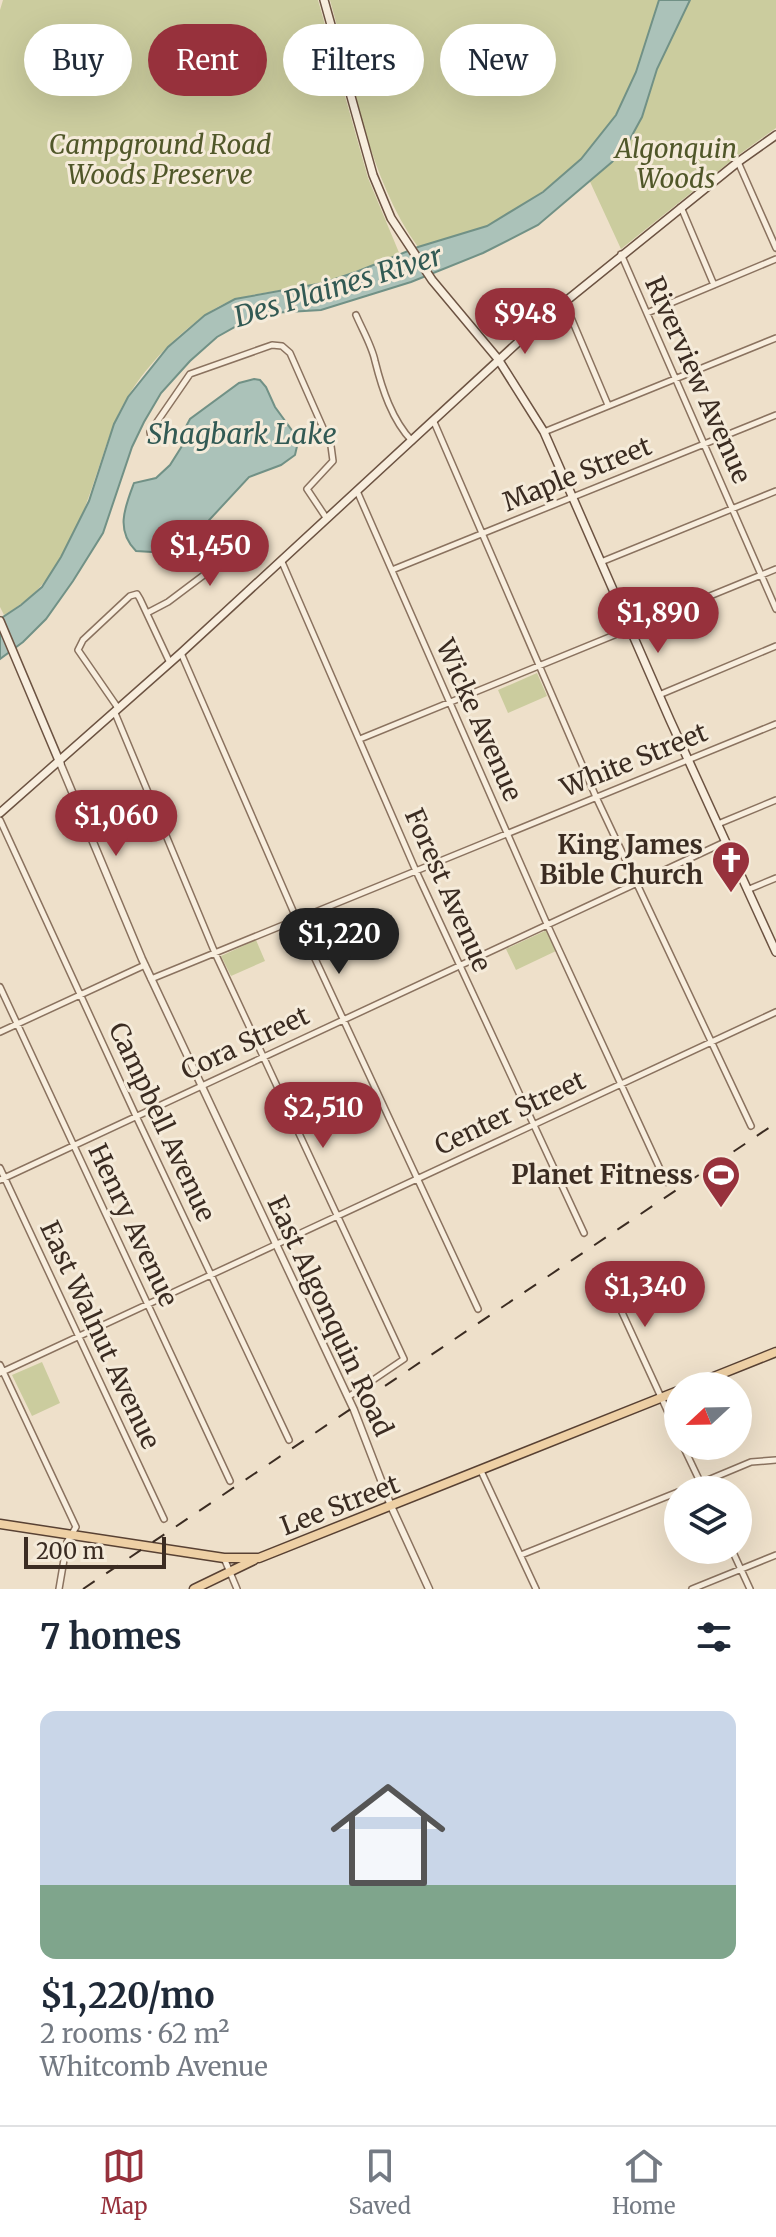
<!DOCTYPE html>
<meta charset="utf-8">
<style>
body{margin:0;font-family:Merriweather,serif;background:#f2f2f3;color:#1f2937;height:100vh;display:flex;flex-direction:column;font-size:30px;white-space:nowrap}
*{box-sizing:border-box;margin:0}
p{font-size:26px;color:#747a83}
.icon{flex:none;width:44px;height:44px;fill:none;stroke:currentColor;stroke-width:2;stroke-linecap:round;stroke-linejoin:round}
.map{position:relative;height:1589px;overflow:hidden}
.panel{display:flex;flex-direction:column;background:#fff;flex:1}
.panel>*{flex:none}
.top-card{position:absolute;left:24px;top:24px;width:728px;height:72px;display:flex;gap:16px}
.needle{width:52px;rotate:248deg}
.buttons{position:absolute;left:664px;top:1372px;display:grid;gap:16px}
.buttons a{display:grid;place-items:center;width:88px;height:88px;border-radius:50%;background:#fff;box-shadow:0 8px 32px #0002;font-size:40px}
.scale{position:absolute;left:24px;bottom:20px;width:142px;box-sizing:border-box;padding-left:8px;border:4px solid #3b2c22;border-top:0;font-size:22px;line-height:28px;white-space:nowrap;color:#3b2c22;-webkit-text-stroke:6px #f5ebda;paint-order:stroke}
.price{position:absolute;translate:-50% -68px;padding:0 18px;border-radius:28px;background:#97313c;color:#fff;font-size:26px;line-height:52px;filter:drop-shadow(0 2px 4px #0008)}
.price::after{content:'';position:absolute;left:50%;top:48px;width:24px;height:18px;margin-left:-12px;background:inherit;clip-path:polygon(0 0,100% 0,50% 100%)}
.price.on{background:#222;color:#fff}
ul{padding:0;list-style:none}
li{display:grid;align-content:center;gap:16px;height:424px;padding:0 40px}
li+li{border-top:2px solid #e0e1e3}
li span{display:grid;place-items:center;height:248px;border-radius:16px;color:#555}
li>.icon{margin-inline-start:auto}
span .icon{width:144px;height:144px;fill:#fffc;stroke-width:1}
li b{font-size:34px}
h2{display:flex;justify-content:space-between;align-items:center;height:96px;padding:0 40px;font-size:34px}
.chip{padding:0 28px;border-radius:36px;background:#fff;box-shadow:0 8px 32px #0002;font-size:28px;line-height:72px}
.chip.on{background:#97313c;color:#fff}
.menu{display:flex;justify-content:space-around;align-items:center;height:112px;border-top:2px solid #e0e1e3;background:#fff;font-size:22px;color:#747a83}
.menu a{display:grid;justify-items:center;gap:4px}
.menu .on{color:#97313c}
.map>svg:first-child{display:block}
.green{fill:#cbcc9e}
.water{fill:#abc2b9;stroke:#719186;stroke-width:2}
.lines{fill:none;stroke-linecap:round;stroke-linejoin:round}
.minor-casing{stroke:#8a725f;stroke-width:8}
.tertiary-casing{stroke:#8a725f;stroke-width:9}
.secondary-casing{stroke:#6c5342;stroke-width:10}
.primary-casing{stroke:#584133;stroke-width:11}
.minor{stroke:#f8eede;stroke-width:5}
.tertiary{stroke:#f8eede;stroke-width:6}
.secondary{stroke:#f8eede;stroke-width:7}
.primary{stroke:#eed0a5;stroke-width:8}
.rail{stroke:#3b2c22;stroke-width:2;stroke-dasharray:14 14;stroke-linecap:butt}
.labels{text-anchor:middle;stroke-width:6;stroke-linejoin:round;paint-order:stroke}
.park-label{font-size:26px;font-style:italic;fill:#505729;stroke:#f5ebda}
.street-label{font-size:26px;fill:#3b2c22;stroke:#f5ebda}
.poi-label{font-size:26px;font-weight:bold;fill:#3b2c22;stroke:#f5ebda;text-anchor:end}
.water-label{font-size:28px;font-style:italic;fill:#325a54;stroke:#f5ebda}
</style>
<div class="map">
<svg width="776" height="1589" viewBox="0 0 776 1589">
<rect width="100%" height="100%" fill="#eee0ca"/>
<path class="green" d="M3 0H318L368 178 400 255C373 265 347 278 319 284 283 292 239 291 208 313 170 339 131 381 114 424 87 493 75 576 4 615L0 607V10Z
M330 0H776V128L737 156 621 249 580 160C552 184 524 209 490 225 468 235 442 240 418 247 369 179 353 81 330 0Z
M537 673 547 696 508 713 498 690Z
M547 930 556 951 516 970 506 949Z
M256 940 265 961 231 976 221 956Z
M42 1362 60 1403 32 1416 12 1375Z"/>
<path class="water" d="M659 0H690L657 69 642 117 629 141 612 162 538 225 483 253 411 282 321 310 271 313 242 323 217 337 190 361 161 393 144 422 132 447 103 533 73 581 46 619 23 642 0 659V619L21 605 42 587 61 557 89 501 114 424 128 397 168 347 205 315 235 299 323 283 356 272 418 247 487 226 543 192 581 159 616 115 636 72Z
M254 379 260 380 266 387 275 407 296 436 298 442 295 455 281 465 249 477 200 530 152 552 136 551C115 530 125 507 134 483L156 478 170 465 182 446V434L190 419 239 383Z"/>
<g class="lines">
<g class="minor-casing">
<path id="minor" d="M738 162 776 248
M681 207 714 285
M621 254 776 609
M564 301 608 405
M647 313 776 259
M356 315C362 329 372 346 375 361 382 389 392 420 412 441
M434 422 596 797 751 1126
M544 432 776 338
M152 442 150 432 190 374 272 345 282 346 290 353 331 446 333 461 307 489 327 519
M357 491 547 924 666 1182
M282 562 416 871 584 1233
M601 562 776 491
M392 570 776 415
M147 613 168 602 257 535
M181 653 297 920 478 1309
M659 695 776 646
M118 708 78 650 83 640 130 596 137 594 140 599 170 663
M115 713 215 953 404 1359 348 1397
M360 739 776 569
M0 820 136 1116 289 1440
M718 824 776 800
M747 890 776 878
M151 979 776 724
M0 987 230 1481
M0 1032 145 965
M0 1168 164 1519
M0 1180 725 842
M603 1271 678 1434
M0 1365 76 1527 67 1542 59 1589
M0 1373 776 1012
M683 1446 704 1490
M481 1471 536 1589
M684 1490 751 1462 776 1460
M732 1550 750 1589
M521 1555 678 1492
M224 1558 237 1589
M692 1589 776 1555"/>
</g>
<g class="tertiary-casing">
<path id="tertiary" d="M60 763 142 959 354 1410 391 1506 429 1589"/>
</g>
<g class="secondary-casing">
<path id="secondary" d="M324 0 373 175 391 218 432 280 498 359 544 432 670 720 776 952
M0 621 60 763
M0 813 181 653 540 322 738 162 776 135"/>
</g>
<g class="primary-casing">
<path id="primary" d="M691 1386 776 1352
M0 1524 224 1558H259L678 1391
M194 1589 254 1560"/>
</g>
<use href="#minor" class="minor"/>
<use href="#tertiary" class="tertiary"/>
<use href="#secondary" class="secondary"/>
<use href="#primary" class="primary"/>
<path class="rail" d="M83 1589 776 1123"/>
</g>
<defs>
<g id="church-pin" transform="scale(2)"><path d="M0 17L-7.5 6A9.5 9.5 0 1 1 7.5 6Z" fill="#97313c" stroke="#f5ebda"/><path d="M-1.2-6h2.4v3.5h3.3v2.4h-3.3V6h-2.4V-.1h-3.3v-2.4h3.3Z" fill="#fff"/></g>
<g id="stadium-pin" transform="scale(2)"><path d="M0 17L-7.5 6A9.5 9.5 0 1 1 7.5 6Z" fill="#97313c" stroke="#f5ebda"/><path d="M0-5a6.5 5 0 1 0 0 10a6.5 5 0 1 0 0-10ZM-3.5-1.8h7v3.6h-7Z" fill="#fff"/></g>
</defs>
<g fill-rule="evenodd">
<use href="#church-pin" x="731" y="860"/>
<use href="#stadium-pin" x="721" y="1175"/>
</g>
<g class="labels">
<g class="park-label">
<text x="160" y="154">Campground Road<tspan x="160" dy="30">Woods Preserve</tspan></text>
<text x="676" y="158">Algonquin<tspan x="676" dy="30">Woods</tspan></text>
</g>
<g class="street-label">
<text transform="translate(698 380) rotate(66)" y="9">Riverview Avenue</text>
<text transform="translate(577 474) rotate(-22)" y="9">Maple Street</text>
<text transform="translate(479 720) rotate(66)" y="9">Wicke Avenue</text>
<text transform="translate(634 760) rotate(-22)" y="9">White Street</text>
<text transform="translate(448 890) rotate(66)" y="9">Forest Avenue</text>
<text transform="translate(245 1043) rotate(-25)" y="9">Cora Street</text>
<text transform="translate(510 1113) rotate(-25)" y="9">Center Street</text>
<text transform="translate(162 1122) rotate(65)" y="9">Campbell Avenue</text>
<text transform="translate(133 1225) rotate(65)" y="9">Henry Avenue</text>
<text transform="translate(330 1316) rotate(65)" y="9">East Algonquin Road</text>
<text transform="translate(100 1335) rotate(65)" y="9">East Walnut Avenue</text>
<text transform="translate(340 1505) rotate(-21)" y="9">Lee Street</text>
</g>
<g class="poi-label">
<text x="703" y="854">King James<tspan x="703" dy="30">Bible Church</tspan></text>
<text x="693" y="1184">Planet Fitness</text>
</g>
<g class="water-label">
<text transform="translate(338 286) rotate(-17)" y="10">Des Plaines River</text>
<text x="242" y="444">Shagbark Lake</text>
</g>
</g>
</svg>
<div class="buttons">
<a><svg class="needle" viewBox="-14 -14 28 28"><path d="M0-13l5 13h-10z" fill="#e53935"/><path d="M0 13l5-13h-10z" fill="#747a83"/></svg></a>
<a><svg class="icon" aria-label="layers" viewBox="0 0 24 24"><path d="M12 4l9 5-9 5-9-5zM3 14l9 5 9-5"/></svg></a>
</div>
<div class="scale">200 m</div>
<b class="price" style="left:525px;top:356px">$948</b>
<b class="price" style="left:210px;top:588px">$1,450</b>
<b class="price" style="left:658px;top:655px">$1,890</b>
<b class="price" style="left:116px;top:858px">$1,060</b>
<b class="price on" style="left:339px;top:976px">$1,220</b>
<b class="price" style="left:323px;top:1150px">$2,510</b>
<b class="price" style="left:645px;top:1329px">$1,340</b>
<div class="top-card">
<a class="chip">Buy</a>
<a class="chip on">Rent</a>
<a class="chip">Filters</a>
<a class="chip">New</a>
</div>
</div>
<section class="panel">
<h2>7 homes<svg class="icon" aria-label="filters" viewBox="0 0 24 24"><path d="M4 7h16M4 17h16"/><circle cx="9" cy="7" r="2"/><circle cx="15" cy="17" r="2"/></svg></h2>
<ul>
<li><span style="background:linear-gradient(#c9d6e8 70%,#7fa58c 0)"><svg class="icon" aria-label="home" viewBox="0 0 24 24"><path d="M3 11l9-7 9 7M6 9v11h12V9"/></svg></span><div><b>$1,220/mo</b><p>2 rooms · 62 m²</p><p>Whitcomb Avenue</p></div></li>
</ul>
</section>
<nav class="menu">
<a class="on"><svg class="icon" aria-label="map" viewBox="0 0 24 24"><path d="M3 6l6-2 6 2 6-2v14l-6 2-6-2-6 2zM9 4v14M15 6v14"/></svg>Map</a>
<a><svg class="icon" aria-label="saved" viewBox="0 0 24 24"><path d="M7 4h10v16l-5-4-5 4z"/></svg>Saved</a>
<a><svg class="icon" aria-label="home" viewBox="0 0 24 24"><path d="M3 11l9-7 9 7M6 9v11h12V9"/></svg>Home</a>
</nav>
